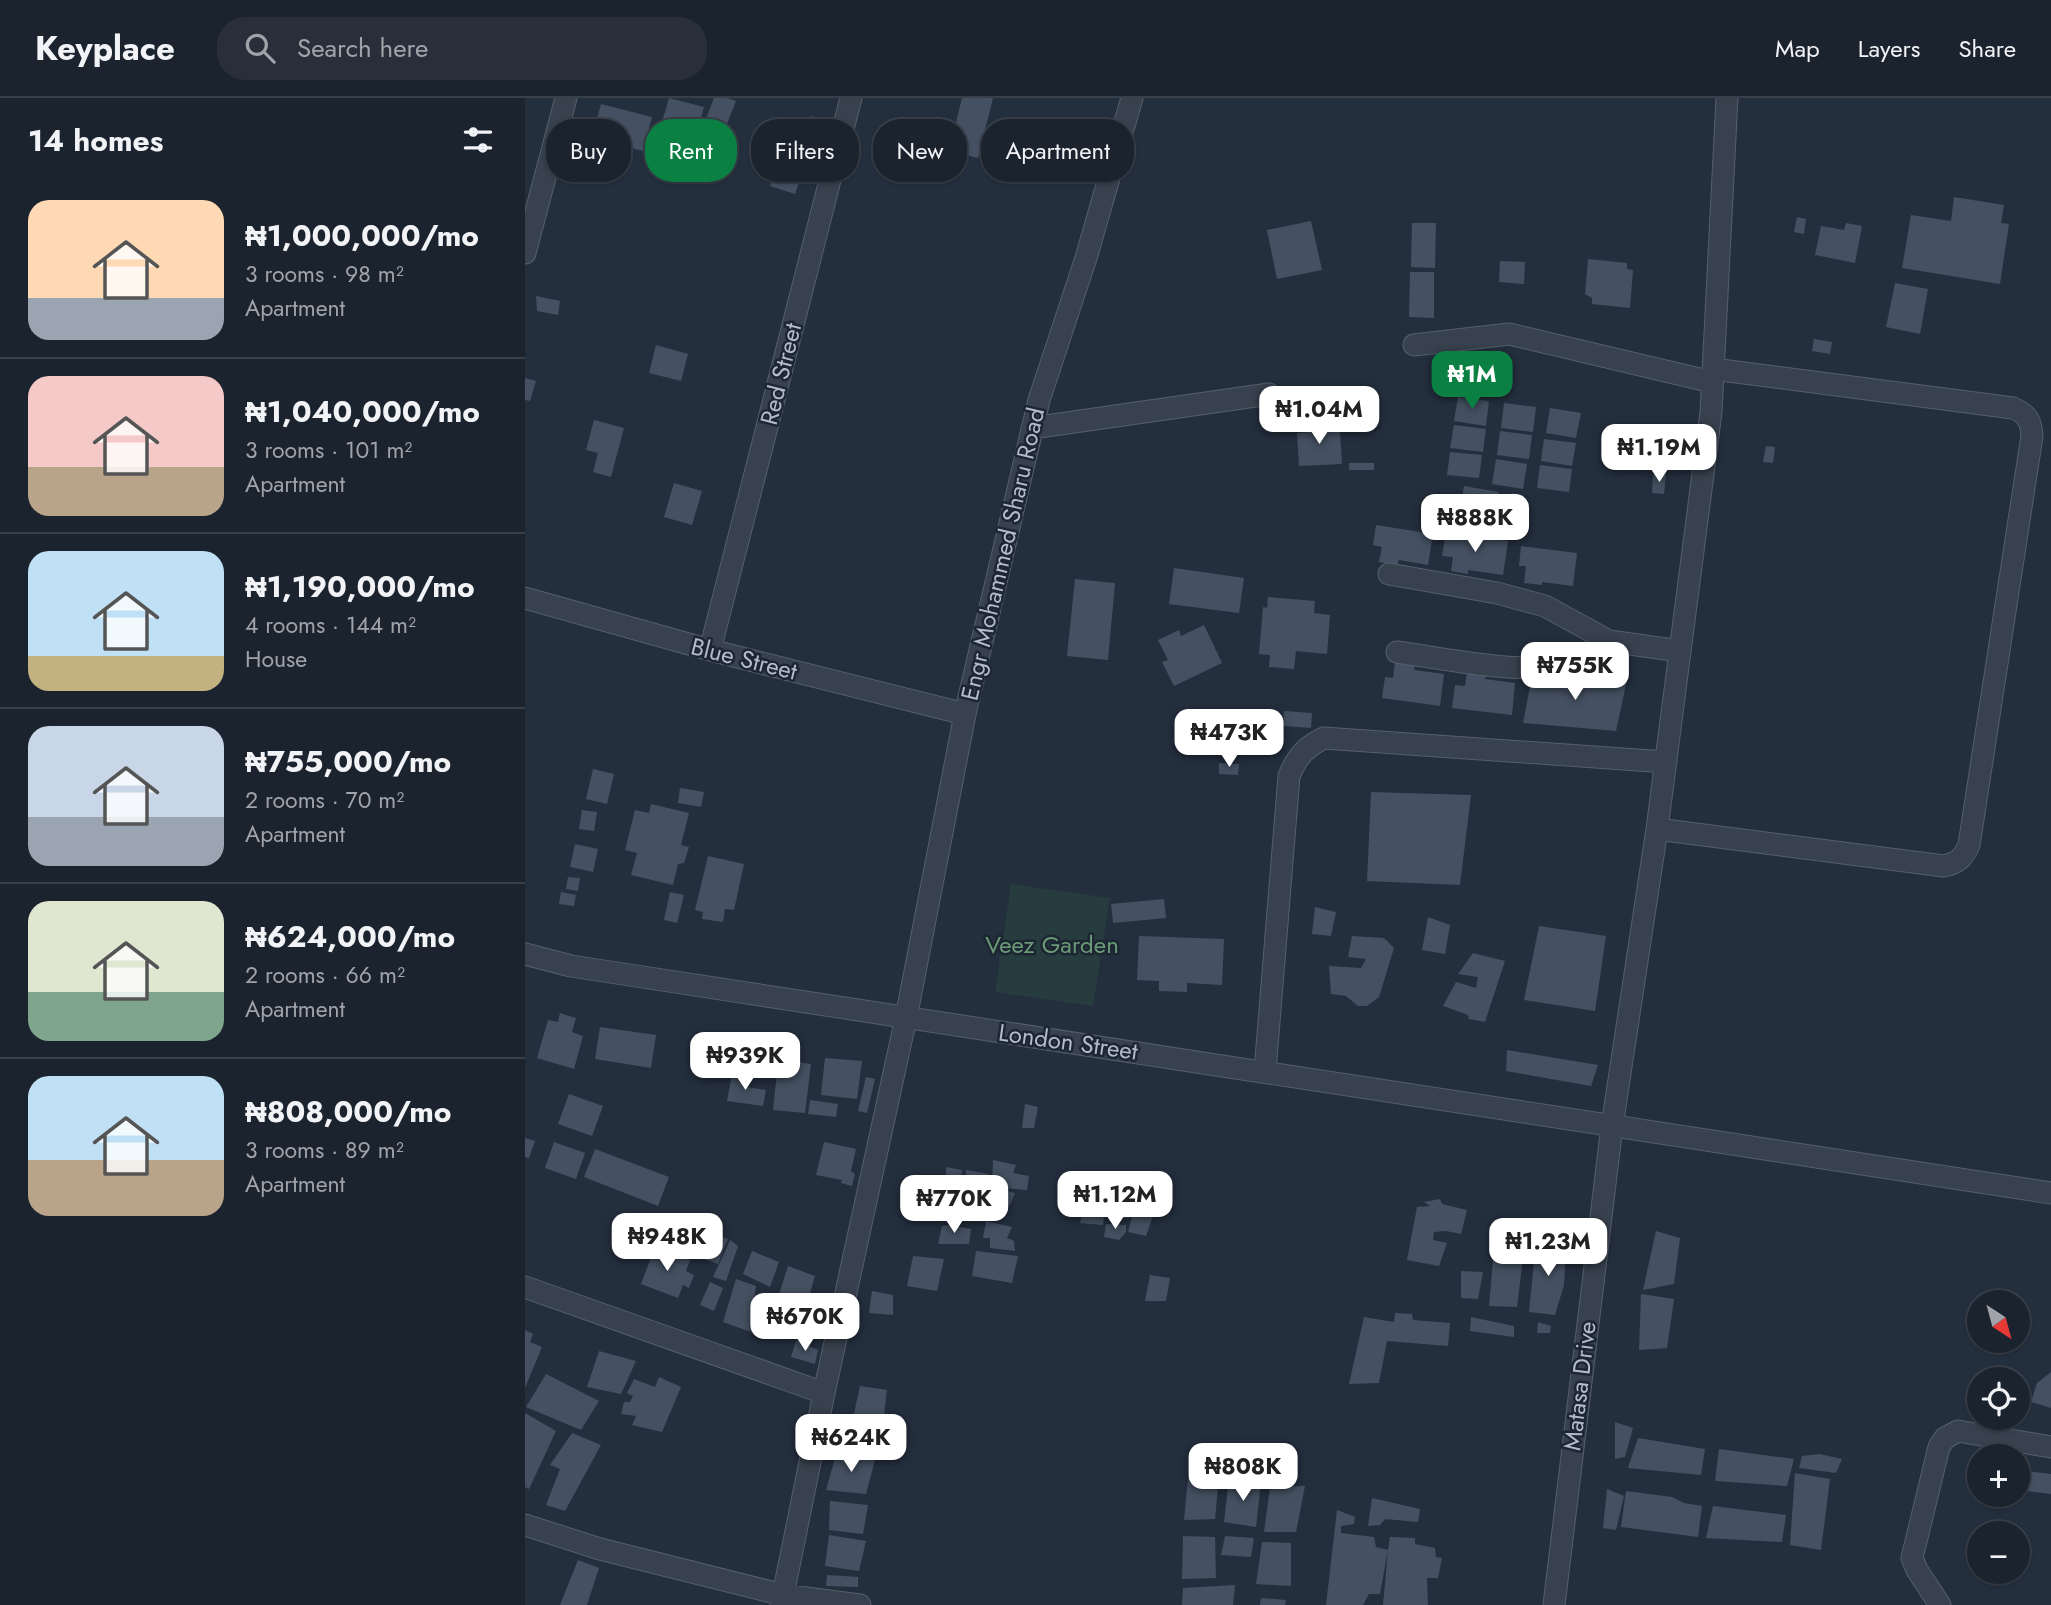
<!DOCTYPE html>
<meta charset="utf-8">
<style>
body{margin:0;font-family:Jost,sans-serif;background:#282f3a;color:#f1f3f6;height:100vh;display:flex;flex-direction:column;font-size:26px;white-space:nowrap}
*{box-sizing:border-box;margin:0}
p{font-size:23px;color:#a0a4aa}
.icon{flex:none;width:38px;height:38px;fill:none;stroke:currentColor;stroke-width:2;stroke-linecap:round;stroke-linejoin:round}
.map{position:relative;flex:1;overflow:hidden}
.sheet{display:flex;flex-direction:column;background:#1b232e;width:525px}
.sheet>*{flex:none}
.banner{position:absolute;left:21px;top:21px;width:665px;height:63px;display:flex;gap:14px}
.needle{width:46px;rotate:144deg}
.tools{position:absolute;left:1442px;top:1192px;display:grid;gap:14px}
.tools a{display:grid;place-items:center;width:63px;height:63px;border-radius:50%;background:#1b232e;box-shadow:0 2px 5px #0004,0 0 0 2px #39404a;font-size:35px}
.price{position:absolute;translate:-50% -60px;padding:0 16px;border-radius:14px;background:#fff;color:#222;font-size:23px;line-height:46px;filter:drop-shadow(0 2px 4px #0008)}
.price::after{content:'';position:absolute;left:50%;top:42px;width:21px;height:16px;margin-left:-10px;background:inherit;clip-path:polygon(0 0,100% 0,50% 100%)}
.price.current{background:#0b8043;color:#fff}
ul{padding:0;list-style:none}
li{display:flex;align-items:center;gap:21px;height:175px;padding:0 28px}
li+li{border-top:2px solid #39404a}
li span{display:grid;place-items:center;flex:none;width:196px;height:140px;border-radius:21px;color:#555}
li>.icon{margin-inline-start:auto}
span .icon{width:84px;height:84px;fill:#fffc;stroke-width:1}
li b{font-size:30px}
h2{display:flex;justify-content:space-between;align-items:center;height:84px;padding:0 28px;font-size:30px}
.tag{padding:0 24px;border-radius:28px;background:#1b232e;box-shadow:0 2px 5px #0004,0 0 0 2px #39404a;font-size:24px;line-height:63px}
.tag.current{background:#0b8043;color:#fff}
header{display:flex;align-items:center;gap:42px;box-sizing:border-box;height:98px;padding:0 35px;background:#1b232e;border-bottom:2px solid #39404a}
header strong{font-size:33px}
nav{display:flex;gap:38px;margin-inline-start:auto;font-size:24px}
.search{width:490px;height:63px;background:#282f3a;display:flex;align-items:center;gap:18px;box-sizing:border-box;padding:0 24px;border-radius:28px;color:#a0a4aa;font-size:26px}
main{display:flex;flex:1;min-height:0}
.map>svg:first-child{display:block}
.green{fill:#263c3f}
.building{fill:#455162}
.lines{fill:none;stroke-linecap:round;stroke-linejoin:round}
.minor-casing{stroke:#565f6c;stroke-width:23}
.minor{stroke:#38414e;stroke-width:21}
.labels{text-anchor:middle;stroke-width:5;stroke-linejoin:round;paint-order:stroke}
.street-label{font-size:24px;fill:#b4bcc9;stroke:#1d2633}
.park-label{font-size:24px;fill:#6b9a76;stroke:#1d2633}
</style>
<header>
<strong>Keyplace</strong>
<div class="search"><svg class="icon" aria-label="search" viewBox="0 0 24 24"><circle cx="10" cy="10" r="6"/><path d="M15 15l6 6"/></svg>Search here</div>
<nav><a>Map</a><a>Layers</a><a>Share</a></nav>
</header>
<main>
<section class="sheet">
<h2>14 homes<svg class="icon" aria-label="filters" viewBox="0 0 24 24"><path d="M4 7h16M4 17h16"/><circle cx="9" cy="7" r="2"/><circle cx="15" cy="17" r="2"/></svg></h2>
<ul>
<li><span style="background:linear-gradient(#ffd9b3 70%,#9aa5b1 0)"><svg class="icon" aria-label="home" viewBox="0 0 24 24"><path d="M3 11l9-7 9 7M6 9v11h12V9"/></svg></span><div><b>₦1,000,000/mo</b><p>3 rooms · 98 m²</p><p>Apartment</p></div></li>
<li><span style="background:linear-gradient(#f6c9c9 65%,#b9a48a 0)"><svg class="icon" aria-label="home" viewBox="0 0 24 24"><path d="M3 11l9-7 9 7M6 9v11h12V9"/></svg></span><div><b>₦1,040,000/mo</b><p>3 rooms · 101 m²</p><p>Apartment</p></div></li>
<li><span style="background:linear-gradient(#bfe0f5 75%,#c2b280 0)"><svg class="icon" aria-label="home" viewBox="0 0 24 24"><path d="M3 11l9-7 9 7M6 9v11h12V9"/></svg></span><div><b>₦1,190,000/mo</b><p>4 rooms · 144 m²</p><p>House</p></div></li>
<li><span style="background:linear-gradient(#c9d6e8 65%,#9aa5b1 0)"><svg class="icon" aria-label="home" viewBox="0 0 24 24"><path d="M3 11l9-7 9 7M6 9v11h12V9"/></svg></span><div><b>₦755,000/mo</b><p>2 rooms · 70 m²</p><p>Apartment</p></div></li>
<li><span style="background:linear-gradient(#dfe7d0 65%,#7fa58c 0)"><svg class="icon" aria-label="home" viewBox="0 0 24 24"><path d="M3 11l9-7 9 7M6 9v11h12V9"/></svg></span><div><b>₦624,000/mo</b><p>2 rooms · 66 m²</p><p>Apartment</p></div></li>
<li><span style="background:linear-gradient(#bfe0f5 60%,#b9a48a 0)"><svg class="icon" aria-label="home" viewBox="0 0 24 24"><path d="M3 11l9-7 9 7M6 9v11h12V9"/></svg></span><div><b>₦808,000/mo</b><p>3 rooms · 89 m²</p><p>Apartment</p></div></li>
</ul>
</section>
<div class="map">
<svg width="1526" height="1507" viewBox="0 0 1526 1507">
<rect width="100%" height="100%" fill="#242f3e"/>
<path class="green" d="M486 786 585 800 568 908 470 894Z"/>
<path class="building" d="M144 0 179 9 165 58 130 48Z
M189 0H203L211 3 196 41 176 34Z
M437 0H468L453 60 424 53Z
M76 6 127 19 118 53 67 40Z
M286 18 303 23 300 36 275 29 277 22 284 24Z
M176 38 189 43 184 56 171 50Z
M251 71 276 79 270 96 245 88Z
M1429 99 1479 107 1476 125 1484 126 1475 186 1377 170 1386 117 1426 123Z
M1272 119 1281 121 1279 136 1269 134Z
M786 123 797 172 752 181 742 132Z
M887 125H911L910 170 886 169Z
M1321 125 1337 128 1330 165 1290 157 1296 128 1319 132Z
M1063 161 1102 165V171L1108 172 1105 210 1067 206V200L1060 196Z
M975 163 1000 164 999 186 974 184Z
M885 174H909V220L884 219Z
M1370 185 1403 191 1395 236 1361 229Z
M11 198 35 203 33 217 12 213Z
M1289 241 1307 244 1305 256 1287 253Z
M131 247 163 256 156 283 124 275Z
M0 280 11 283 5 303 0 302Z
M933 299 964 303 961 328 929 323Z
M979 305 1011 309 1008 334 976 330Z
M763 308H772L773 316 763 317Z
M1025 310 1056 315 1051 340 1021 335Z
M69 322 99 330 86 379 68 374 73 355 61 352Z
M784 323H802L803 334H815L817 366 774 368 772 335 785 334Z
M929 327 961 331 958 354 925 350Z
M975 333 1007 337 1004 361 972 357Z
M1019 341 1051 345 1047 368 1016 363Z
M1241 348 1250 349 1248 365 1238 364Z
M925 354 957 357 954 380 922 377Z
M971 361 1002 366 998 391 967 386Z
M824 365H849V372H824Z
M1015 367 1047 371 1044 394 1012 390Z
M1128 376 1141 377 1139 396 1127 395Z
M149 385 177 393 167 427 139 419Z
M939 388 974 394 972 406 937 400Z
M987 395 998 397 996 408 985 406Z
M851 427 908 436 903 467 874 462 872 467 854 464 857 449 848 447Z
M921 434 983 443 978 477 943 472V476L926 473 928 459 917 458Z
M996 448 1052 455 1048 488 1017 484V487L999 485 1001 468H994Z
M649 470 719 480 714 515 644 506Z
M550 481 590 485 583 562 542 558Z
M743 499 790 503 789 515 805 517 802 556 771 553 769 571 744 569 745 557 734 556 738 509 742 510Z
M679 527 697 565 649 588 637 564 643 562 633 542 654 532 656 538Z
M870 564 890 567 889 572 919 576 915 608 857 600 860 579 868 580Z
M942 575 961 577 960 581 990 585 987 617 927 610 930 587 940 588Z
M1007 578 1102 582 1091 633 998 625Z
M759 613 787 615 786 630 758 628Z
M694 665 714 666 713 677 694 676Z
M68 671 89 676 82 706 61 701Z
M155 690 179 694 176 709 153 705Z
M846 694 946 697 935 787 842 783Z
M126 706 164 715 156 747 164 749 159 765 153 766 148 787 106 777 112 755 100 752 110 712 124 715Z
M57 712 72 714 69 733 54 731Z
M50 746 73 751 68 774 45 769Z
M183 758 219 766 209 812 200 811 198 824 177 821 178 814 170 812Z
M43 779 55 780 53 793 41 791Z
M36 794 51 797 49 808 34 806Z
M145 794 159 797 152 825 139 822Z
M639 801 641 820 588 825 586 806Z
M790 809 811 814 806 838 787 836Z
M903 819 925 827 920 856 897 852Z
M1014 828 1081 838 1070 913 999 902Z
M614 838 699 841 697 887 662 885V894L634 893V883L612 882Z
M827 838 859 840 869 850 854 899 842 908H833L821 898 806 896 804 868 836 870 841 861 823 859Z
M948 855 980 863 960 924 944 921 943 917 918 908 931 884 951 890 953 879 933 876Z
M35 915 51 920 47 934 58 938 49 971 12 960 23 922 33 924Z
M75 929 131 937 126 970 70 961Z
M208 942 225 945 223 955 216 954 214 964 204 962Z
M982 952 1073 967 1066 988 981 973Z
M254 955 271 957V964L286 966 280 1015 248 1012Z
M300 960 337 963 332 1001 296 997Z
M207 976 224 979 222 989 241 992 238 1008 202 1003Z
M341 979 350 981 342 1015 333 1013Z
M44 996 78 1008 67 1038 33 1026Z
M285 1002 313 1006 311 1019 283 1016Z
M500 1006 513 1009 509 1030H497Z
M0 1040 10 1043 4 1060 0 1059Z
M29 1044 60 1055 51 1081 20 1070Z
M299 1044 331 1051 326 1073 330 1076 327 1088 316 1085 317 1082 291 1077Z
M70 1051 144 1079 133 1108 59 1079Z
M468 1062 491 1067 488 1075 504 1078 502 1092 467 1089Z
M421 1069 437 1072 435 1087 421 1085Z
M441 1072 464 1076 462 1086H441Z
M442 1088 463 1091 461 1108 445 1105Z
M465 1092H478L490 1095 485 1107 464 1103Z
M915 1101 917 1106 942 1112 936 1136 921 1133 909 1134 908 1142 922 1145 914 1168 882 1162 892 1109 905 1108 899 1104Z
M561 1102 580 1108 578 1127 555 1125Z
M586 1105 604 1106V1120H584Z
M610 1107 629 1115 621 1138 603 1134Z
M139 1116 150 1120 141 1145 130 1141Z
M461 1123 487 1129 482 1140 489 1143 490 1153 465 1150V1140H458Z
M156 1124 203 1141 193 1166 147 1150Z
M581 1126 601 1127V1134L594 1142 579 1139Z
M424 1127 446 1131 444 1146H413L417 1128Z
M1131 1133 1155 1140 1149 1186 1118 1192Z
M970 1140 1000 1143 992 1209 964 1208Z
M205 1142 213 1148 201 1183 188 1179Z
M1011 1143 1041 1147 1039 1187 1030 1217 1004 1214Z
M130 1149 165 1162 161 1173 169 1177 164 1190 158 1187 153 1200 116 1186Z
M227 1153 254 1164 245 1189 218 1176Z
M451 1153 493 1158 487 1185 447 1178Z
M388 1158 419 1161 412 1193 382 1188Z
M263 1168 290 1178 278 1219 249 1212Z
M936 1173 958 1174 953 1201 936 1200Z
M625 1177 645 1180 641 1203H620Z
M211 1181 231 1188 229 1201 248 1207 237 1238 198 1224Z
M185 1184 198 1190 189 1213 175 1207Z
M347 1193 368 1197V1217L344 1215Z
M1116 1196 1149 1201 1142 1250 1114 1252Z
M870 1215 887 1216 888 1222 925 1225 923 1248 862 1243 854 1285 824 1286 839 1219 869 1224Z
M946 1219 989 1228V1239L945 1233Z
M1013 1224 1026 1228 1025 1235H1012Z
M0 1232 8 1236 5 1244 17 1249 0 1290Z
M271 1242 293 1252 290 1266 266 1259Z
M74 1253 111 1263 96 1296 62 1289Z
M1526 1274V1310L1506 1304 1512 1285Z
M21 1276 74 1303 56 1332 1 1309Z
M134 1279 156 1289 137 1334 107 1327 111 1318 96 1316 99 1304H105L108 1298 102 1295 109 1281 130 1289Z
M335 1288 362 1292 358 1325 328 1320Z
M0 1315 31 1333 4 1391 0 1389Z
M1090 1324 1108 1330 1100 1359 1090 1361Z
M317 1332 357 1339 353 1356 313 1349Z
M47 1335 76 1347 40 1413 21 1407 35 1371 25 1367Z
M1113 1340 1180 1351 1176 1377 1103 1370Z
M1194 1351 1269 1361 1262 1388 1190 1383Z
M312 1353 350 1362 341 1396 301 1392Z
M1295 1356 1317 1361 1311 1375 1274 1370 1277 1358Z
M1493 1372 1526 1376V1396L1493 1392Z
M1270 1375 1305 1381 1296 1452 1265 1447Z
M694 1378 690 1421 659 1422 663 1380Z
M704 1380 720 1384H736L731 1429 699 1424Z
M780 1388 771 1434H739L745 1389Z
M1082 1391 1099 1398 1091 1432 1078 1430Z
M1101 1393 1147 1399 1159 1405 1177 1408 1173 1439 1096 1429Z
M847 1400 895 1411 893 1424 860 1421 855 1427 843 1428Z
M305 1403 343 1407 338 1436 304 1432Z
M1188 1408 1261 1417 1257 1444 1181 1440Z
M812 1412 830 1419 829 1426 816 1428V1435L849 1439 851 1449 863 1452 865 1439 890 1440V1446L910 1450 911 1459 917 1460 913 1480H902L903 1507H858L863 1452 855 1496H844L838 1507H801Z
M304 1437 341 1443 334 1473 300 1468Z
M658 1438 690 1439 691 1480 657 1481Z
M700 1438 729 1440 726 1459 696 1457Z
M737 1444 766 1445V1488L731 1486Z
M53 1462 74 1470 62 1507H35Z
M302 1477 333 1479V1489L301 1488Z
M710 1487 708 1507H657L658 1490Z
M736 1500 761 1502 760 1507H735Z"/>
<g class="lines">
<g class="minor-casing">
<path id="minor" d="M0 155 41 0
M889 247 984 236 1187 284
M507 330 744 296
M864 476 972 495 1020 508 1084 543 1155 553
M0 500 185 552 440 616
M185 552 326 0
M872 554C922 561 986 575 1036 568 1055 566 1069 554 1084 543
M1132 731 1419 768C1433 765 1438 760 1444 747L1507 338C1506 322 1502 316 1488 310L1188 271
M0 856 46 868 1526 1095
M740 973 764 678C772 659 780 649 799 640L1141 664
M0 1189 299 1295
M0 1427 75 1451 258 1497 335 1507
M256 1507 299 1295 381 920 440 616 514 302 561 160 607 0
M1029 1507 1087 1028 1132 731 1186 314 1202 0
M1415 1507 1392 1472 1387 1460 1414 1349 1420 1340 1433 1333 1526 1349"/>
</g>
<use href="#minor" class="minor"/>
</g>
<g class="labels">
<g class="street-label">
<text transform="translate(256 276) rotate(-76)" y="8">Red Street</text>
<text transform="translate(478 456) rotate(-77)" y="8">Engr Mohammed Sharu Road</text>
<text transform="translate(219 561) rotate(14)" y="8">Blue Street</text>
<text transform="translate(543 944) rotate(8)" y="8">London Street</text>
<text transform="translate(1055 1288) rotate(-83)" y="8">Matasa Drive</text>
</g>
<g class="park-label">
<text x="527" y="855">Veez Garden</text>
</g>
</g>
</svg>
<div class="tools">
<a><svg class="needle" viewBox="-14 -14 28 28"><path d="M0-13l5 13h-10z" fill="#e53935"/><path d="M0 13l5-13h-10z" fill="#a0a4aa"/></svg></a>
<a><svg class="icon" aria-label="locate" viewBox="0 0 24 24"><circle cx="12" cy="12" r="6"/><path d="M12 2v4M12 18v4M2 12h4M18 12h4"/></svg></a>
<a>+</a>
<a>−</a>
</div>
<b class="price current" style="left:947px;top:313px">₦1M</b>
<b class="price" style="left:794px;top:348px">₦1.04M</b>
<b class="price" style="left:1134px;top:386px">₦1.19M</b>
<b class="price" style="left:950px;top:456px">₦888K</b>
<b class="price" style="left:1050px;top:604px">₦755K</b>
<b class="price" style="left:704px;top:671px">₦473K</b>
<b class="price" style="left:220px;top:994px">₦939K</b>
<b class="price" style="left:590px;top:1133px">₦1.12M</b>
<b class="price" style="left:429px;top:1137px">₦770K</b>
<b class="price" style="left:142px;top:1175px">₦948K</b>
<b class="price" style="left:1023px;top:1180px">₦1.23M</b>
<b class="price" style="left:280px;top:1255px">₦670K</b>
<b class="price" style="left:326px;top:1376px">₦624K</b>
<b class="price" style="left:718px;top:1405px">₦808K</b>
<div class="banner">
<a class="tag">Buy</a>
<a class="tag current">Rent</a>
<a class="tag">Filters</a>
<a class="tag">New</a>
<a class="tag">Apartment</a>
</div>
</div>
</main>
